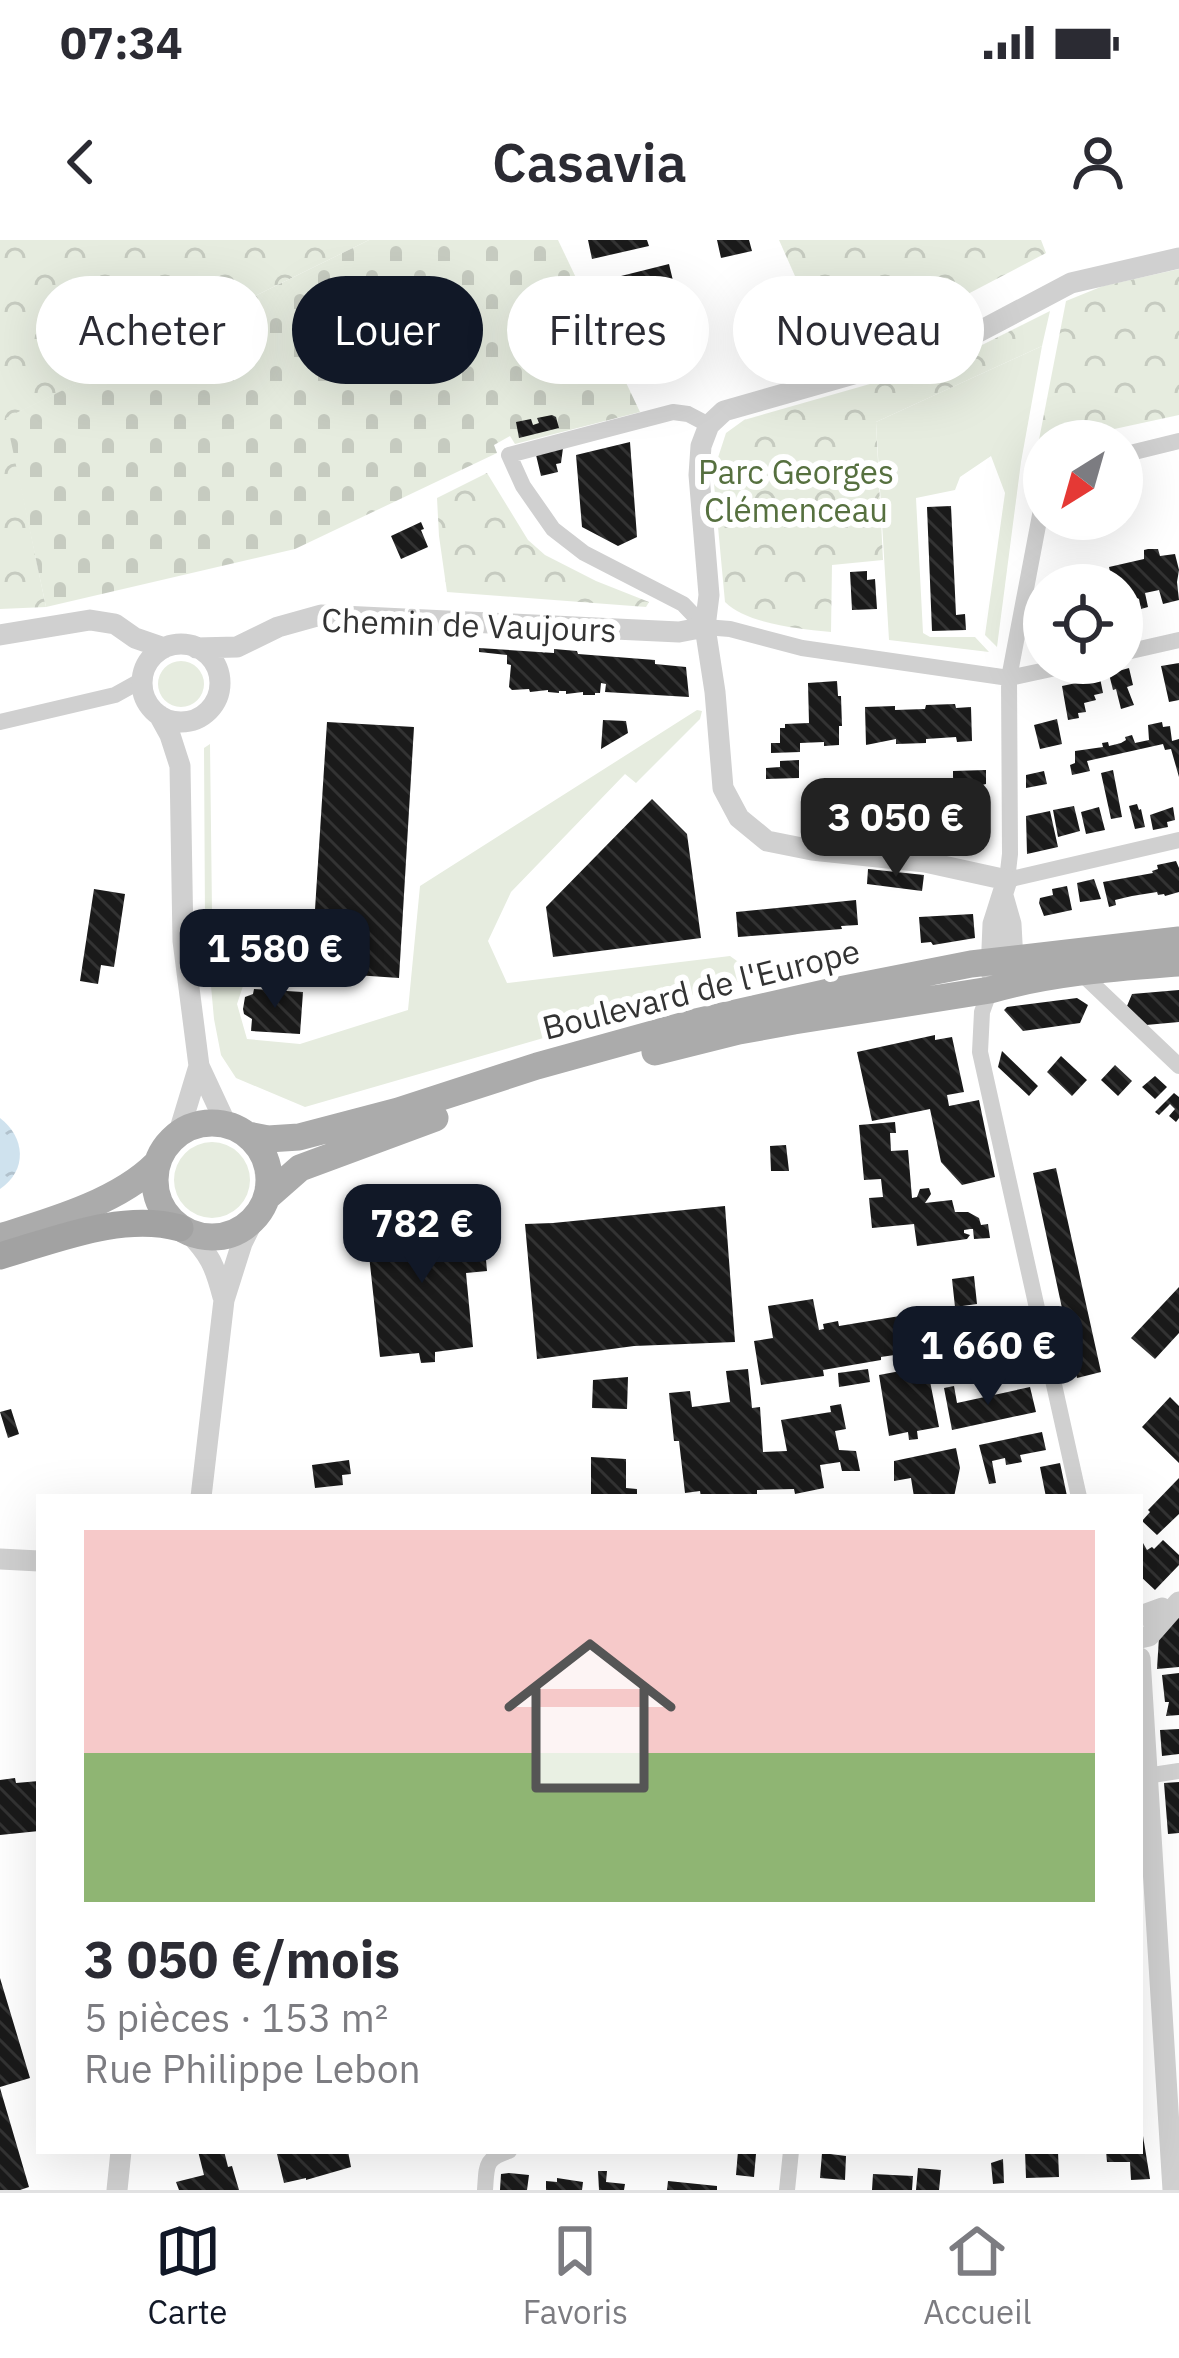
<!DOCTYPE html>
<html lang="fr">
<meta charset="utf-8">
<style>
body{margin:0;font-family:"IBM Plex Sans",sans-serif;background:#f2f2f3;color:#2b2b33;height:100vh;display:flex;flex-direction:column;font-size:45px;white-space:nowrap}
*{box-sizing:border-box;margin:0}
p{font-size:39px;color:#7c7c81}
.icon{flex:none;width:66px;height:66px;fill:none;stroke:currentColor;stroke-width:2;stroke-linecap:round;stroke-linejoin:round}
.map{position:relative;flex:1;overflow:hidden}
.details{position:absolute;left:36px;top:1254px;width:1107px;height:660px;display:flex;flex-direction:column;background:#fff;border-radius:0px;box-shadow:0 12px 48px #0002}
.details>*{flex:none}
.banner{position:absolute;left:36px;top:36px;width:1107px;height:108px;display:flex;gap:24px}
.needle{width:78px;rotate:217deg}
.buttons{position:absolute;left:1023px;top:180px;display:grid;gap:24px}
.buttons a{display:grid;place-items:center;width:120px;height:120px;border-radius:50%;background:#fff;box-shadow:0 12px 48px #0002;font-size:60px}
.price{position:absolute;translate:-50% -102px;padding:0 27px;border-radius:24px;background:#111827;color:#fff;font-size:39px;line-height:78px;filter:drop-shadow(0 3px 6px #0008)}
.price::after{content:'';position:absolute;left:50%;top:72px;width:36px;height:27px;margin-left:-18px;background:inherit;clip-path:polygon(0 0,100% 0,50% 100%)}
.price.current{background:#222;color:#fff}
ul{padding:0;list-style:none}
li{display:grid;align-content:center;gap:24px;height:636px;padding:0 48px}
li+li{border-top:3px solid #e1e1e2}
li span{display:grid;place-items:center;height:372px;border-radius:0px;color:#555}
li>.icon{margin-inline-start:auto}
span .icon{width:216px;height:216px;fill:#fffc;stroke-width:1}
li b{font-size:51px}
.chip{padding:0 42px;border-radius:54px;background:#fff;box-shadow:0 12px 48px #0002;font-size:42px;line-height:108px}
.chip.current{background:#111827;color:#fff}
.status{display:flex;justify-content:space-between;align-items:center;height:84px;padding:0 60px;background:#fff;direction:ltr}
.status svg{height:33px;fill:currentColor}
header{display:flex;justify-content:space-between;align-items:center;height:156px;padding:0 48px;background:#fff;font-size:54px;font-weight:600}
.menu{display:flex;justify-content:space-around;align-items:center;height:168px;border-top:3px solid #e1e1e2;background:#fff;font-size:33px;color:#7c7c81}
.menu a{display:grid;justify-items:center;gap:6px}
.menu .current{color:#111827}
.map>svg:first-child{display:block}
.grass{fill:#e6ecdf}
.forest{fill:url(#forest-crowns)}
.cemetery{fill:url(#cemetery-stones)}
.water{fill:url(#water-ripples)}
.building{fill:url(#building-back-hatch)}
.lines{fill:none;stroke-linecap:round;stroke-linejoin:round}
.minor{stroke:#d0d0d0;stroke-width:16}
.tertiary{stroke:#d0d0d0;stroke-width:21}
.primary{stroke:#ababab;stroke-width:27}
.trunk{stroke:#a2a2a2;stroke-width:27}
.labels{text-anchor:middle;stroke-width:12;stroke-linejoin:round;paint-order:stroke}
.park-label{font-size:33px;fill:#56703f;stroke:#fff}
.street-label{font-size:33px;fill:#333;stroke:#fff}
</style>
<div class="status"><b>07:34</b><svg viewBox="0 0 49 12"><path d="M0 12V9h3v3zM5 12V6h3v6zM10 12V3h3v9zM15 12V0h3v12zM26 1h20v11H26zM47 4h2v5h-2z"/></svg></div>
<header><svg class="icon" aria-label="back" viewBox="0 0 24 24"><path d="M15 5l-7 7 7 7"/></svg>Casavia<svg class="icon" aria-label="person" viewBox="0 0 24 24"><circle cx="12" cy="8" r="4"/><path d="M4 21q1-7 8-7t8 7"/></svg></header>
<div class="map">
<svg width="1179" height="1950" viewBox="0 0 1179 1950">
<defs>
<pattern id="forest-crowns" width="20" height="18" patternUnits="userSpaceOnUse" patternTransform="scale(3)"><rect width="20" height="18" fill="#e6ecdf"/><path d="M2 6a3 3 0 1 1 6 0M12 15a3 3 0 1 1 6 0" fill="none" stroke="#c6cbc0"/></pattern>
<pattern id="cemetery-stones" width="16" height="16" patternUnits="userSpaceOnUse" patternTransform="scale(3)"><rect width="16" height="16" fill="#e6ecdf"/><path d="M2 7V4a2 2 0 0 1 4 0v3zM10 15v-3a2 2 0 0 1 4 0v3z" fill="#c6cbc0"/></pattern>
<pattern id="water-ripples" width="26" height="14" patternUnits="userSpaceOnUse" patternTransform="scale(3)"><rect width="26" height="14" fill="#cfe2ee"/><path d="M2 4q2-2 4 0t4 0M15 11q2-2 4 0t4 0" fill="none" stroke="#b2c2cd"/></pattern>
<pattern id="building-back-hatch" width="6" height="6" patternUnits="userSpaceOnUse" patternTransform="scale(3)"><rect width="6" height="6" fill="#1a1a1a"/><path d="M-1 5l2 2M0 0l6 6M5-1l2 2" fill="none" stroke="#333"/></pattern>
</defs>
<rect width="100%" height="100%" fill="#fff"/>
<path class="grass" d="M1042 106 1021 222 997 407 985 395 1005 253 991 216 960 237 955 250 916 258 923 393 930 397H975L989 412 889 400 876 182Z
M158 444a23 23 0 1 1 46 0a23 23 0 1 1-46 0Z
M697 470 702 471 700 479 636 543 625 534 511 652 488 701 507 743 730 716 758 736 305 867 236 838 221 815 214 779 205 680 204 508 210 504 212 671 224 676 243 746 237 764 247 799 300 804 408 770 420 646Z
M174 940a38 38 0 1 1 76 0a38 38 0 1 1-76 0Z"/>
<path class="forest" d="M0 0H369L7 178 46 367 0 369Z
M779 0H1041L1046 13 834 124Z
M1179 29V175L1059 201H1044V210L1036 215 1066 61 1103 46Z
M1050 71 1042 106 876 182 883 320 832 325 831 392C800 389 747 384 725 362L713 233 726 193 744 180 912 132 968 112Z
M487 233 528 300 545 315 596 341 649 362 646 367 447 352 439 296 437 258Z"/>
<path class="cemetery" d="M369 0H558L640 172 515 204 510 196 494 205 497 213 295 309 46 367 6 178Z"/>
<path class="water" d="M0 878C25 897 28 930 0 949Z"/>
<path class="building" d="M588 0H647L649 6 592 19Z
M717 0H749L752 11 721 18Z
M669 24 675 49 619 62 613 38Z
M552 175 556 177 559 188 519 198 516 182 531 179 533 185 539 183 537 178Z
M630 202 637 297 618 306 582 287 576 215Z
M563 208 561 223 556 224 558 232 541 236 536 215Z
M951 266 956 375 965 374 966 390 932 391 927 267Z
M421 282 424 289 421 290 428 307 401 319 391 296Z
M1148 309H1158L1160 316 1175 314 1179 330 1177 342 1179 360 1163 364 1159 350 1145 353 1148 367 1141 369 1139 359 1135 357 1122 360V345H1113L1109 327 1144 319V310Z
M867 331V340L875 339 877 369 852 370 850 332Z
M479 408 554 413V409L577 411 578 414 655 420V424L686 427 689 457 605 452 606 444 601 443 600 453H595V455H583V452L566 454V451H559V453L548 452V450L530 452 529 449 512 450 509 447 511 425 507 424V415L479 412Z
M1179 423V460L1169 462 1161 426Z
M1129 428 1133 445 1127 447 1134 465 1121 469 1116 449 1113 450 1108 430 1114 429 1115 432Z
M1100 438 1103 453 1094 455 1096 460 1084 463 1086 472 1078 473 1079 478 1068 480 1062 446Z
M837 441 838 456H841L842 486H839V505L824 506V502L800 503V512L771 513V503H780V488H785V484L809 483 808 443Z
M955 464 956 468 971 467 972 501 957 502 956 497 926 499V503L896 504V499L866 505 865 467 895 466V470L925 469 926 465Z
M1057 479 1062 504 1040 509 1034 485Z
M603 480 626 481 628 493 601 509Z
M327 482 414 487 399 738 311 732Z
M1162 482 1163 487 1170 486 1172 501 1179 499V537L1171 509 1165 510 1163 504 1087 521 1090 531 1072 535 1070 525 1075 523V511L1103 507 1102 503 1108 502 1109 506 1121 503 1126 500 1125 497 1132 495 1135 503 1149 500 1148 485Z
M799 520V538L766 539V528L780 527V521Z
M986 530V544L982 545 984 609 971 610 970 605 954 606 949 546 953 545V531Z
M1113 530 1122 577 1111 579 1101 533Z
M1044 531 1047 544 1026 548V535Z
M928 542 929 576 914 577 915 581 854 579V583L824 584 823 580 809 581 807 546H823V550L853 549V545L883 544V548L913 547V543Z
M652 559 687 594 701 698 553 717 546 667Z
M1137 564 1139 570 1141 569 1145 587 1135 589 1129 566Z
M1074 566 1080 591 1058 597 1053 570Z
M1099 567 1105 590 1086 594 1081 572Z
M1173 567 1175 580 1167 582 1168 587 1153 590 1150 575Z
M1050 571 1058 607 1027 614 1026 576Z
M1176 621 1179 628V652L1165 656 1164 654 1158 655 1157 652 1132 656 1115 660 1116 665 1109 667 1103 642 1153 633 1152 631 1158 629 1157 625Z
M868 629 924 635 922 651 867 644Z
M1094 639 1101 659 1080 662 1077 643Z
M1067 646 1072 670 1044 676 1039 663 1040 658 1053 655 1052 649Z
M94 649 125 654 114 727 101 725 98 744 80 741Z
M856 660 858 685 841 686 842 689 738 697 736 672Z
M973 674 975 698 933 705 931 702 921 703 919 677Z
M254 749 303 752 300 794 251 791 252 779 244 774 243 769 245 757 253 754Z
M1179 750V782L1146 785 1127 766 1132 754Z
M1077 758 1088 765 1080 783 1023 791 1004 770 1007 767Z
M935 795V800L952 797 964 852 947 855 949 866 979 860 995 937 962 945 941 922 930 869 872 881 857 812Z
M1002 811 1038 846 1029 856 998 827Z
M1061 816 1087 840 1072 856 1047 832Z
M1115 825 1132 841 1118 856 1101 840Z
M1155 836 1167 847 1155 859 1142 847Z
M1174 853 1179 857V878L1176 882 1169 876 1175 869 1170 864 1159 875 1155 872Z
M895 882 896 893H890L891 911 908 910 912 958 917 957 920 949 929 948 931 954 925 963 952 960 955 972H968L979 978 981 985 988 984 990 998 974 999 973 989H970L964 990V993L970 995 967 999 917 1006 914 984 872 988 869 958 883 957 881 939 864 940 859 885Z
M786 905 789 931H771L770 906Z
M1056 928 1101 1132 1077 1138 1033 933Z
M725 966 735 1102 634 1106 537 1119 525 984 553 983Z
M459 974 463 1010 485 1009 487 1031 466 1033 473 1107 435 1112V1122L421 1123 419 1113 380 1117 366 987Z
M974 1036 977 1064 955 1067 952 1039Z
M1179 1047V1093L1155 1119 1131 1098Z
M813 1059 819 1090 824 1089 823 1084 838 1081 839 1086 918 1073 923 1105 900 1109 901 1114 881 1117V1120L823 1130 824 1136 761 1145 754 1101 773 1098 768 1066Z
M927 1126 939 1187 917 1191 918 1199 909 1200 908 1192 889 1196 879 1135Z
M748 1129 752 1168 760 1167 763 1212 787 1211 781 1180 831 1172 830 1166 841 1164 846 1189 835 1191 839 1210 856 1211 860 1231H842L840 1222 820 1225 824 1248 795 1254 794 1249 757 1250V1257H701L700 1251 685 1253 679 1201H674L669 1153 690 1151 692 1167 730 1162 726 1131Z
M868 1129 870 1142 839 1147 838 1133Z
M628 1137 627 1169 592 1168 593 1140Z
M954 1146 957 1163 1030 1147 1036 1172 952 1190 944 1148Z
M1170 1157 1179 1166V1223L1142 1187Z
M11 1169 19 1194 8 1198 0 1172Z
M1042 1192 1046 1210 1020 1215 1022 1222 1006 1225 1005 1218 992 1221 996 1243 989 1244 979 1205Z
M956 1208 960 1228 954 1257H914L911 1238 894 1241V1221Z
M591 1217 626 1219V1248L637 1249V1257H591Z
M349 1220 351 1234 342 1235 343 1245 315 1248 312 1225Z
M1060 1223 1067 1256 1046 1257 1040 1227Z
M1179 1238V1274L1157 1295 1142 1281 1150 1272 1148 1270Z
M1163 1300 1179 1315V1325L1155 1350 1140 1336V1305L1143 1303 1147 1310 1152 1307 1154 1309Z
M1179 1376V1427L1157 1429 1159 1397Z
M1179 1433V1475L1166 1476 1169 1462H1165L1162 1435Z
M1179 1489V1514L1162 1516 1160 1490Z
M15 1538 16 1543 39 1541V1591L0 1595V1540Z
M1179 1542V1593L1168 1594 1164 1543Z
M0 1738 30 1838 0 1847Z
M0 1848 29 1947 20 1950H0Z
M1143 1896 1150 1939 1131 1940 1130 1922H1107L1106 1911H1140V1897Z
M198 1911H224L228 1927 232 1926 239 1950H179L176 1942 204 1935Z
M290 1911H348L351 1927 306 1940V1938L284 1943 277 1914Z
M738 1911H754L756 1914 754 1937 736 1935Z
M1025 1911H1058L1059 1937 1026 1938Z
M822 1913 846 1916 845 1940 820 1938Z
M1003 1919 1004 1943 993 1944 991 1923Z
M918 1928 941 1930 939 1950H916Z
M598 1931H607L606 1942 625 1944 624 1950H599Z
M509 1933 529 1935 527 1950H500L501 1934Z
M873 1934 913 1936 912 1950H872Z
M557 1938 583 1942 582 1950H546V1941L557 1942Z
M668 1941 717 1946V1950H667Z"/>
<g class="lines">
<path class="minor" d="M709 185 688 174 673 172 509 215 523 246 553 289 584 313 683 364 705 387 730 389 802 408 1009 438 1079 423
M1122 215 1179 201
M1044 254 1009 438 1010 614 1007 640 1179 600
M1122 413 1179 400
M0 482 115 455 142 440
M1080 732 1179 826
M990 750 982 772 980 812 1079 1257
M1146 1536 1179 1531
M485 1950C487 1926 484 1919 509 1911
M787 1950 791 1911"/>
<path class="tertiary" d="M0 395 90 380 115 384 135 398 164 408
M142 443a39 39 0 1 1 78 0a39 39 0 1 1-78 0Z
M196 408 237 407 278 387 321 375 679 392 705 387
M159 475 170 495 180 526 183 701 199 826 226 884
M1003 656 1011 684 1013 721 1006 728
M991 732 993 684 1007 640 925 622 812 610 767 601 739 578 723 548 715 452 705 387 709 355 699 235 701 206 709 185 724 171 924 114 965 99 1071 43 1179 18
M179 892 199 826
M187 991C210 1014 215 1026 223 1057
M201 1257 224 1060 242 1003 254 979
M0 1319 39 1321
M1140 1376 1162 1368
M1140 1398 1149 1396 1179 1362
M1140 1418 1173 1950
M117 1950 121 1911"/>
<path class="primary" d="M655 812 739 791 794 781 990 750C1052 732 1115 728 1179 723
M155 940a57 57 0 1 1 114 0a57 57 0 1 1-114 0Z
M248 895 268 899 299 897 398 871 537 826 696 782 829 752 971 724 1179 700
M267 957 300 928 435 878
M0 997C51 981 118 962 156 924"/>
<path class="trunk" d="M0 1016C56 1000 122 972 180 988"/>
</g>
<g class="labels">
<g class="park-label">
<text x="796" y="244">Parc Georges<tspan x="796" dy="38">Clémenceau</tspan></text>
</g>
<g class="street-label">
<text transform="translate(469 385) rotate(2)" y="12">Chemin de Vaujours</text>
<text transform="translate(701 749) rotate(-14)" y="12">Boulevard de l'Europe</text>
</g>
</g>
</svg>
<div class="buttons">
<a><svg class="needle" viewBox="-14 -14 28 28"><path d="M0-13l5 13h-10z" fill="#e53935"/><path d="M0 13l5-13h-10z" fill="#7c7c81"/></svg></a>
<a><svg class="icon" aria-label="locate" viewBox="0 0 24 24"><circle cx="12" cy="12" r="6"/><path d="M12 2v4M12 18v4M2 12h4M18 12h4"/></svg></a>
</div>
<b class="price current" style="left:896px;top:640px">3 050 €</b>
<b class="price" style="left:275px;top:771px">1 580 €</b>
<b class="price" style="left:422px;top:1046px">782 €</b>
<b class="price" style="left:988px;top:1168px">1 660 €</b>
<div class="banner">
<a class="chip">Acheter</a>
<a class="chip current">Louer</a>
<a class="chip">Filtres</a>
<a class="chip">Nouveau</a>
</div>
<section class="details">
<ul>
<li><span style="background:linear-gradient(#f6c9c9 60%,#8fb573 0)"><svg class="icon" aria-label="home" viewBox="0 0 24 24"><path d="M3 11l9-7 9 7M6 9v11h12V9"/></svg></span><div><b>3 050 €/mois</b><p>5 pièces · 153 m²</p><p>Rue Philippe Lebon</p></div></li>
</ul>
</section>
</div>
<nav class="menu">
<a class="current"><svg class="icon" aria-label="map" viewBox="0 0 24 24"><path d="M3 6l6-2 6 2 6-2v14l-6 2-6-2-6 2zM9 4v14M15 6v14"/></svg>Carte</a>
<a><svg class="icon" aria-label="saved" viewBox="0 0 24 24"><path d="M7 4h10v16l-5-4-5 4z"/></svg>Favoris</a>
<a><svg class="icon" aria-label="home" viewBox="0 0 24 24"><path d="M3 11l9-7 9 7M6 9v11h12V9"/></svg>Accueil</a>
</nav>
